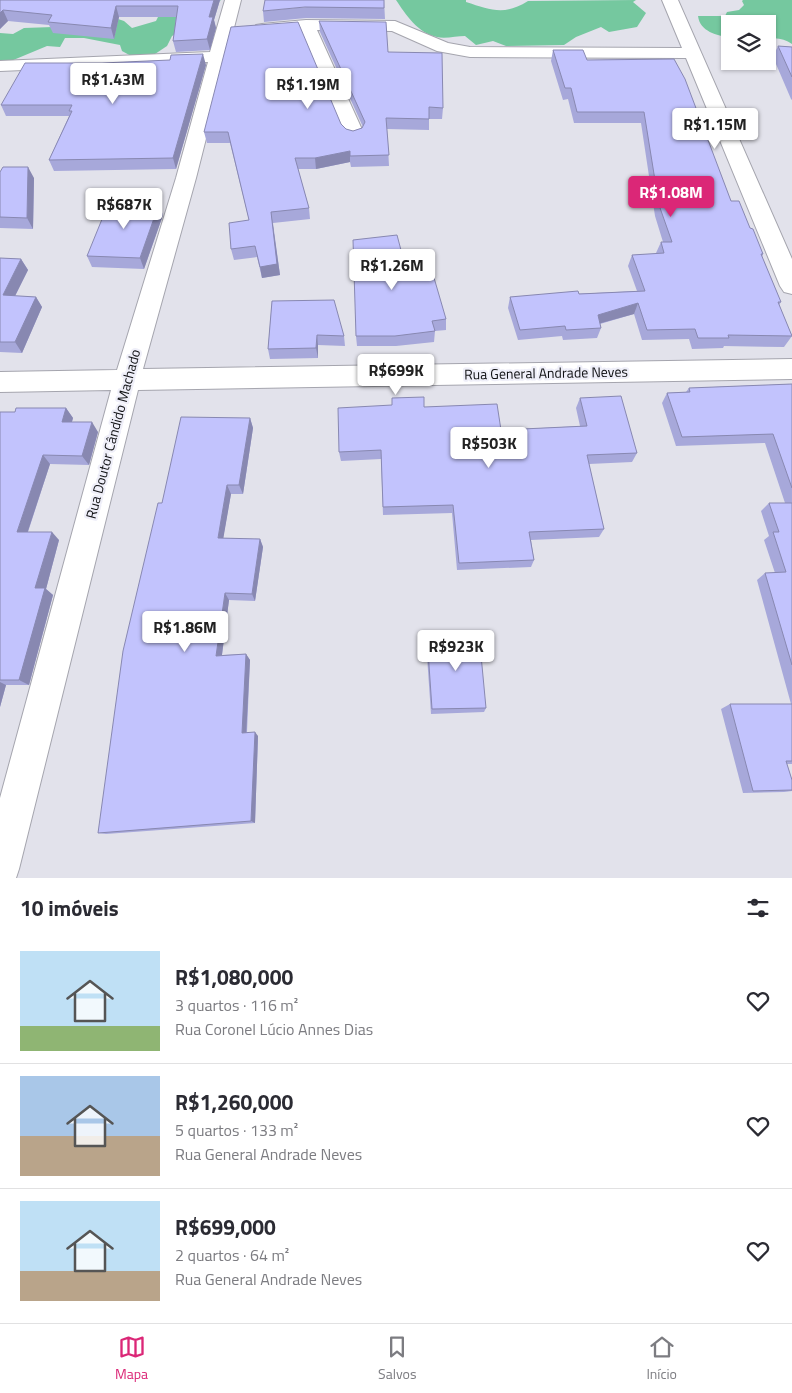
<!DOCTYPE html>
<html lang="pt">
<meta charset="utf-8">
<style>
body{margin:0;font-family:"Titillium Web",sans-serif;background:#f7f7f7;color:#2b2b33;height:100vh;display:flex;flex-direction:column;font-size:19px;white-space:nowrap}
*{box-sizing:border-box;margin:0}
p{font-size:16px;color:#7c7c81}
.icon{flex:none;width:28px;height:28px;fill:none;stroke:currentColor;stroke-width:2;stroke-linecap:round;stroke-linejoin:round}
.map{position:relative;height:878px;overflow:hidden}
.sheet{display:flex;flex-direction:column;background:#fff;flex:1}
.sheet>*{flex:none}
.tools{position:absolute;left:721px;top:15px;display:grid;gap:10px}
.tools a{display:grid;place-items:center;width:55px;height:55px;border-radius:0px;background:#fff;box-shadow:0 1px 4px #0004;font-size:25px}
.price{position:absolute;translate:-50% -42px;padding:0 11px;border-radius:5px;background:#fff;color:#222;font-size:16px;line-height:32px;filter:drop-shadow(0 1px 2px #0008)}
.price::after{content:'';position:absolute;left:50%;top:30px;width:15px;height:11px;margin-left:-8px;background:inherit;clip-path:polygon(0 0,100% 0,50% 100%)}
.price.active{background:#db2777;color:#fff}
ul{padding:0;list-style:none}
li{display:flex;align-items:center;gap:15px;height:125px;padding:0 20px}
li+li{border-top:1px solid #e1e1e2}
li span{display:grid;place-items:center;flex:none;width:140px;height:100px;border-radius:0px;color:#555}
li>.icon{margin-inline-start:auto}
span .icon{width:60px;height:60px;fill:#fffc;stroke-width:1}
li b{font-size:21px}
h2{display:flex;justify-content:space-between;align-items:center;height:60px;padding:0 20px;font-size:21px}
.dock{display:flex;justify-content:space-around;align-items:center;height:70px;border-top:1px solid #e1e1e2;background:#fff;font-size:14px;color:#7c7c81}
.dock a{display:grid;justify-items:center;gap:2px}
.dock .active{color:#db2777}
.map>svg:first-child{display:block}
.forest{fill:#75c89f}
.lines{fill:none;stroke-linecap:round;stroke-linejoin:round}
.minor-casing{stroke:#a5a5ae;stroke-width:2}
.minor{fill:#fff;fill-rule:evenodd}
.wall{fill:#a7a8da}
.shaded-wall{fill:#8888b1}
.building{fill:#c2c3fd;stroke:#8888b1}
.labels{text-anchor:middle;stroke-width:4.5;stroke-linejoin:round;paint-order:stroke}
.street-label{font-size:14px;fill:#0f1013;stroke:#efeff9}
</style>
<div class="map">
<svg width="792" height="878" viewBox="0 0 792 878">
<rect width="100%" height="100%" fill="#e2e2eb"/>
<path class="forest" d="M150 0H221L187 27 172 36 167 46 155 54 133 57 122 51 120 45 84 38H65L60 47 47 46 11 61H0V33L13 34 24 28 53 27 115 18 124 21 132 28 156 21 160 13Z
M396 0H466V2C491 10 504 16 528 1L636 0 633 2 646 13 637 27 609 32 601 27 576 37 564 45 506 46 493 41 476 45 465 36C457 36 445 39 437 37 418 33 406 15 396 0Z
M743 0H792V44C785 39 776 37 768 39V24H730V38C717 35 700 32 698 16H725L727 12 739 10 744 5 742 1Z"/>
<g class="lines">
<g class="minor-casing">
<path id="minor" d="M225 0H241L196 178 143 369 792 359V379L138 390 19 869 16 878H0V798L111 390 0 392V372L117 370 176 178 208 62 0 71V61L210 52Z
M662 0H678L792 259V294L784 292 780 286 686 58 470 57 437 51 392 31 317 30 364 134 361 138 354 140 347 138 344 134 300 31 262 34 256 33 254 29 256 25 262 24 306 20 395 21 448 43 470 47 682 48Z"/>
</g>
<use href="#minor" class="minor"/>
</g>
<path class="wall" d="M0 0H220L214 20 216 28 210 50 176 52 173 41 176 17H119L114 39 53 33 49 25 8 21 0 29Z
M384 0 385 19 306 18 264 22 263 11Z
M319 21 388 52 443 108 442 119H429V130L387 129 389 166 351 167 350 162 316 169H298L309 208 310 219 273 223 280 275 262 278 257 257 234 260 231 249 249 220 230 143H207L204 132 341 124 346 129 353 131 362 128 363 127 320 32Z
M778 46 792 47V100L791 99 773 57Z
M553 50 587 60 674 59 731 201 750 228 763 254 762 257 781 302 779 305 792 336 784 347 724 346 723 348 692 349 689 339 642 340 634 314 600 324 601 328 597 338 563 340 562 336 518 340 508 308 510 297 637 291 628 266 632 255 657 254 656 253 661 242H663L655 216 641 123H574L568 99 563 100 551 61Z
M206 65 176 169 54 171 49 160 69 116H6L1 105Z
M0 172 34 178 33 229 0 228Z
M159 204 163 215 144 269 92 267 87 256Z
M0 258 21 259 28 270 15 296 36 297 42 307 22 353 0 352Z
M406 269 446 319V330L435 331 434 342 396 346H357L356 336Z
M272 301 344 336 345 346 318 345V358L270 359 268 349Z
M792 384V764H787L792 780V791L784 792 743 793 721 709 730 704H791L757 580 765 573H775L764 540 769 536 761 511 769 503H785L765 443 676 446 662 403 667 393 686 392 689 388Z
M580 398 637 453 632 462 589 464 604 529 599 537 531 540 534 560 531 567 457 570 452 513 383 515 381 459 341 461 339 452 424 407 501 430 580 426 576 408Z
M66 408 73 418 72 422 98 432 89 465 50 464 28 532 59 540 46 589 53 595 29 685H6L0 707V412H15Z
M250 418 253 428 243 494H231L223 538 260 539 263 547 255 601 229 600 222 655 246 654 250 660 247 732 258 736 255 823 106 834 98 833 162 503Z
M427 636 486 708 484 712 431 714 426 642Z"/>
<path class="shaded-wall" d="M214 0H220L214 20 216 28 210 50 207 39 209 17Z
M116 6 119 17 114 39 111 28Z
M3 10 8 21 0 29V13Z
M203 54 206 65 176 169 173 158Z
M350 151V162L316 169 315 158Z
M28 167 34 178 33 229 27 218Z
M159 204 163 215 144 269 140 258Z
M271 212 280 275 262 278 260 267Z
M21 259 28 270 10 306 3 295Z
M36 297 42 307 22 353 15 342Z
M638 303 634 314 594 325 598 315Z
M317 335 318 345V358L316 348Z
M66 408 73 418 69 431 62 422Z
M250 418 253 428 243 494 239 485Z
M92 422 98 432 89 465 82 456Z
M43 455 50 464 25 540 17 532Z
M227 485 231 494 222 546 218 538Z
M52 532 59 540 46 589 53 595 29 685 19 680 35 588Z
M260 539 263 547 255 601 252 594Z
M225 593 229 600 221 662 216 656Z
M246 654 250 660 246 737 242 733Z
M0 682 6 685 0 707Z
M255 732 258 736 255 823 251 821Z"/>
<path class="building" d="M0 0H214L209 17H213L207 39 173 41 178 6H116L111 28 48 22 52 15 3 10 0 13Z
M265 0H384V8L305 7 263 11Z
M319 21 386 22 388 52 442 53 443 108 429 107V119L386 118 389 155 350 156V151L315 158H295L309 208 271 212 277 264 260 267 255 246 231 249 229 223 249 220 228 132H204L231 27 298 22 341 124 346 129 353 131 362 128 365 122Z
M778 46 792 47V77Z
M553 50H583L587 60 674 59 685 79 731 201H739L750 228 753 229 763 254H761L781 302H778L792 336 728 335 729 338H698L695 329 647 330 638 303 598 315 601 328 566 330 565 326 520 330 510 297 578 291 579 294 645 291 632 255 664 253 661 242H672L659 205 644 112H577L571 88H565Z
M203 54 173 158 49 160 72 111H69L72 105H1L25 63H102L170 60 171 55Z
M3 167H28L27 218 0 217V172Z
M109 202 159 204 140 258 87 256Z
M397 235 406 269 430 264 446 319 432 321 435 331 395 336H356L353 240Z
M0 258 21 259 3 295 36 297 15 342H0Z
M334 300 344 336 317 335 316 348 268 349 272 301Z
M792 384V488L773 434 682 437 667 393 690 392 689 388Z
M621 396 637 453 587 455 604 529 529 532 534 560 459 563 453 505 383 507 381 450 339 452 338 408 392 405V398L424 397V407L497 404 501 430 587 426 580 398Z
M16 408H66L62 422H92L82 456 43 455 17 532H52L35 588H45L19 680H0V412H15Z
M181 417 250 418 239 485H227L218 538 260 539 252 594 225 593 216 656 246 654 242 733 255 732 251 821 98 833 123 651 158 503H162Z
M769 503H792V665L765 573 786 572 773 532H779Z
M479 634 486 708 432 709 427 636Z
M730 704H792V761H786L792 780V790L753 791Z"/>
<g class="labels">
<g class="street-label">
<text transform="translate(546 373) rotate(-1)" y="5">Rua General Andrade Neves</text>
<text transform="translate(113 434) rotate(-75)" y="5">Rua Doutor Cândido Machado</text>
</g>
</g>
</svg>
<div class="tools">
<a><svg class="icon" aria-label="layers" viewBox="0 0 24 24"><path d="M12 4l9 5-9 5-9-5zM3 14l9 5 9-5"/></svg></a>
</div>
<b class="price" style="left:113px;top:105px">R$1.43M</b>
<b class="price" style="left:308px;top:110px">R$1.19M</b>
<b class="price" style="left:715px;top:150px">R$1.15M</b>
<b class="price active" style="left:671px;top:218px">R$1.08M</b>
<b class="price" style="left:124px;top:230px">R$687K</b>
<b class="price" style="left:392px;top:291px">R$1.26M</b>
<b class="price" style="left:396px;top:396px">R$699K</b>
<b class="price" style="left:489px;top:469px">R$503K</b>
<b class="price" style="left:185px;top:653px">R$1.86M</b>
<b class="price" style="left:456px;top:672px">R$923K</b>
</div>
<section class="sheet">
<h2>10 imóveis<svg class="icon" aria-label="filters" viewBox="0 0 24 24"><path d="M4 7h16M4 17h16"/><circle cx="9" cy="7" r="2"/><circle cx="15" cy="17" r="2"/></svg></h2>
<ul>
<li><span style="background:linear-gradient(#bfe0f5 75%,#8fb573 0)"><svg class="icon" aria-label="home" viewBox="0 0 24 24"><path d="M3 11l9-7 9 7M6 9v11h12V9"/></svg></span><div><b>R$1,080,000</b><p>3 quartos · 116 m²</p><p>Rua Coronel Lúcio Annes Dias</p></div><svg class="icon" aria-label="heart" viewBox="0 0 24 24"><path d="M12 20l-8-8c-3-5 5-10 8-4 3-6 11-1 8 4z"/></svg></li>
<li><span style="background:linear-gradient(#a9c7e8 60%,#b9a48a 0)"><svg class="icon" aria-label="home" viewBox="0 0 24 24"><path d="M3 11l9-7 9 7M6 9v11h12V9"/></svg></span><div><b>R$1,260,000</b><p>5 quartos · 133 m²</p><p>Rua General Andrade Neves</p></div><svg class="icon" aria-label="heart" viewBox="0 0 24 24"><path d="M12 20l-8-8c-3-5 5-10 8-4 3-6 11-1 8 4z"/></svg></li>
<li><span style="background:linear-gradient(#bfe0f5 70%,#b9a48a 0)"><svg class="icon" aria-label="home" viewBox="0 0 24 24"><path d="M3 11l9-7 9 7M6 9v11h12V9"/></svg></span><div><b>R$699,000</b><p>2 quartos · 64 m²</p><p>Rua General Andrade Neves</p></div><svg class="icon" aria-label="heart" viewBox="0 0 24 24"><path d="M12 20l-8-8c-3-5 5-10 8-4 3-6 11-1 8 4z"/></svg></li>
</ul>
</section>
<nav class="dock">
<a class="active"><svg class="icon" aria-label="map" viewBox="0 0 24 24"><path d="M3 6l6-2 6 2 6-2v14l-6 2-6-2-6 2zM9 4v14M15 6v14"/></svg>Mapa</a>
<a><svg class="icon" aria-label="saved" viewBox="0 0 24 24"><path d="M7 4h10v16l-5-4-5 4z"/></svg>Salvos</a>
<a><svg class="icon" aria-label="home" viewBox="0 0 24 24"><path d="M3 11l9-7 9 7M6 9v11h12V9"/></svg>Início</a>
</nav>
